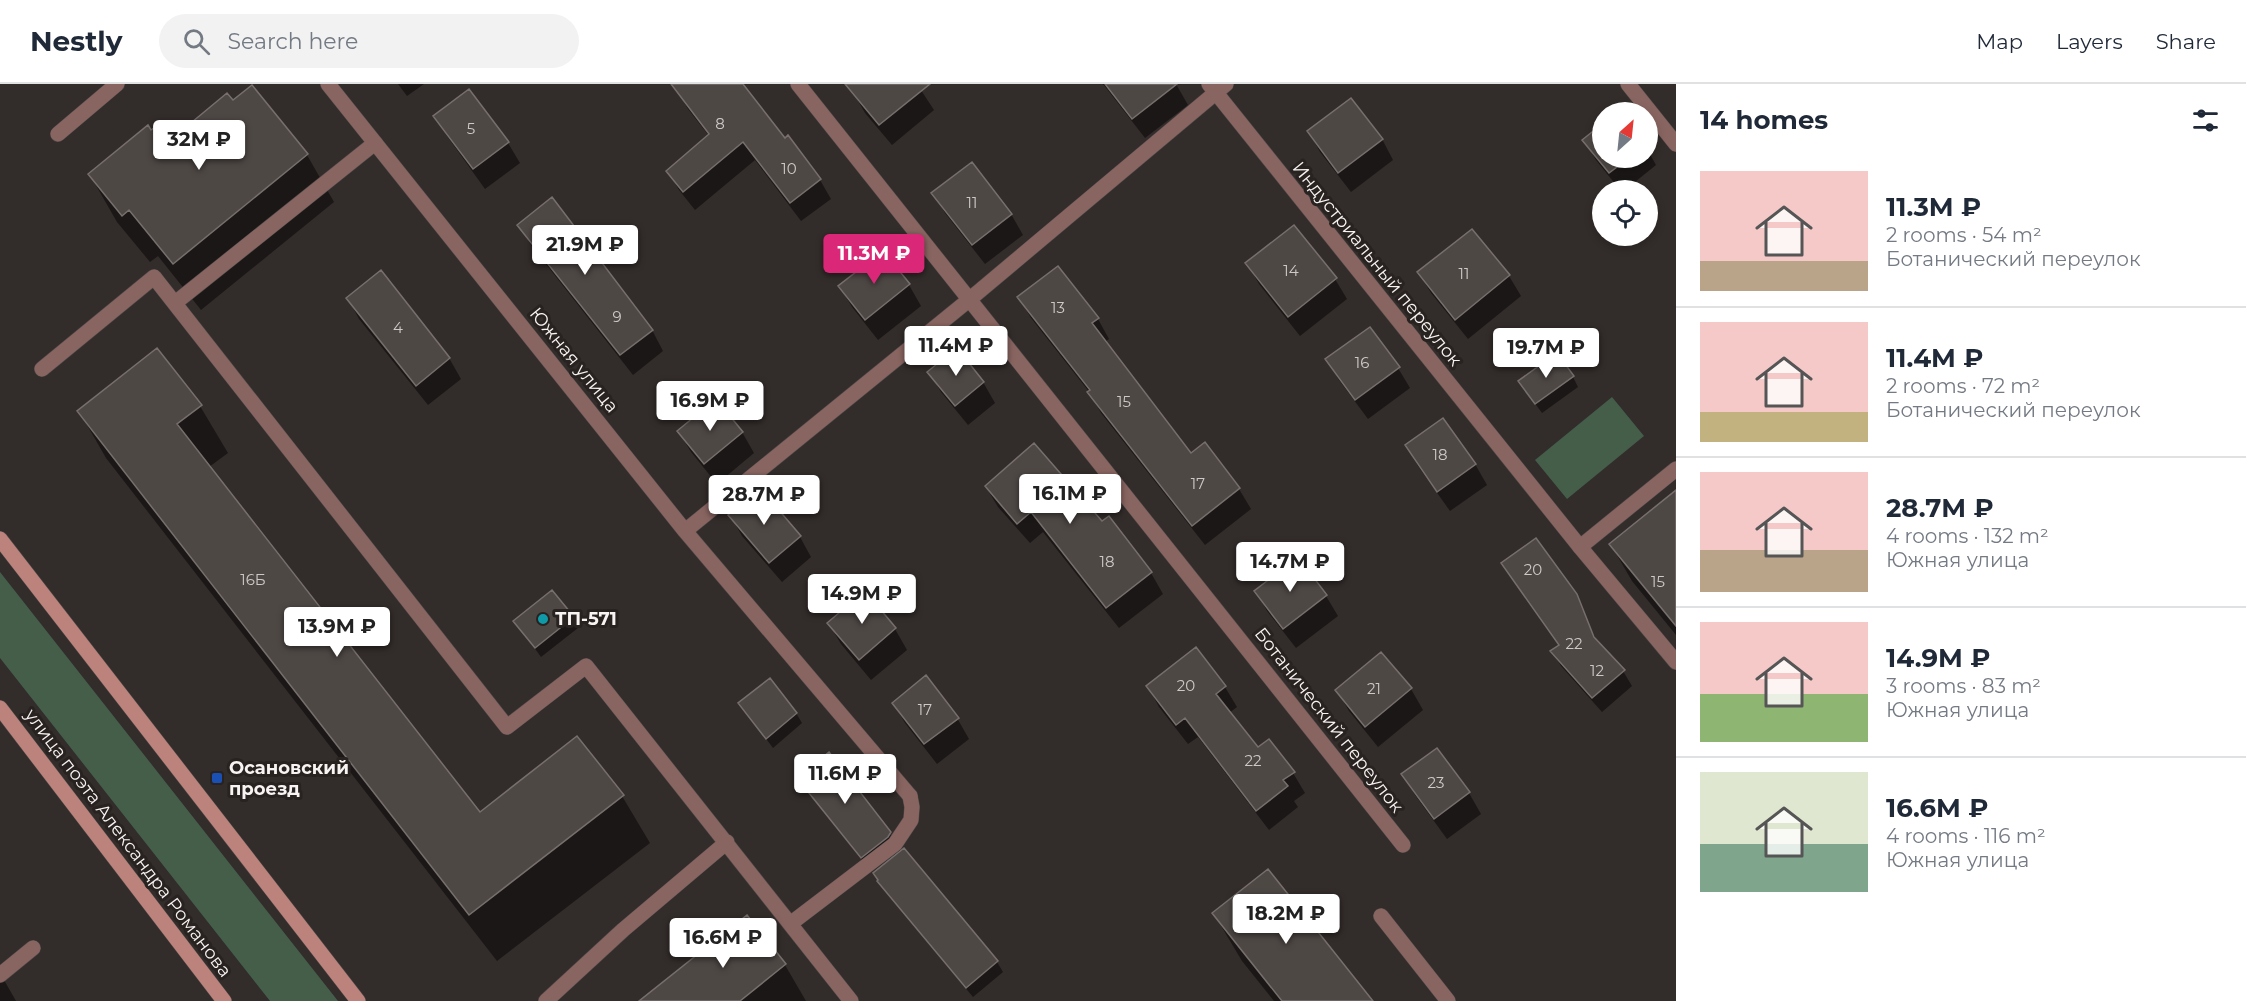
<!DOCTYPE html>
<meta charset="utf-8">
<style>
body{margin:0;font-family:Montserrat,sans-serif;background:#f2f2f3;color:#1f2937;height:100vh;display:flex;flex-direction:column;font-size:22px;white-space:nowrap}
*{box-sizing:border-box;margin:0}
p{font-size:20px;color:#747a83}
.icon{flex:none;width:33px;height:33px;fill:none;stroke:currentColor;stroke-width:2;stroke-linecap:round;stroke-linejoin:round}
.map{position:relative;flex:1;overflow:hidden}
.drawer{display:flex;flex-direction:column;background:#fff;width:570px}
.drawer>*{flex:none}
.needle{width:39px;rotate:27deg}
.controls{position:absolute;left:1592px;top:18px;display:grid;gap:12px}
.controls a{display:grid;place-items:center;width:66px;height:66px;border-radius:50%;background:#fff;box-shadow:0 3px 9px #0003;font-size:30px}
.price{position:absolute;translate:-50% -51px;padding:0 14px;border-radius:6px;background:#fff;color:#222;font-size:20px;line-height:39px;filter:drop-shadow(0 2px 3px #0008)}
.price::after{content:'';position:absolute;left:50%;top:36px;width:18px;height:14px;margin-left:-9px;background:inherit;clip-path:polygon(0 0,100% 0,50% 100%)}
.price.active{background:#db2777;color:#fff}
ul{padding:0;list-style:none}
li{display:flex;align-items:center;gap:18px;height:150px;padding:0 24px}
li+li{border-top:2px solid #e0e1e3}
li span{display:grid;place-items:center;flex:none;width:168px;height:120px;border-radius:0px;color:#555}
li>.icon{margin-inline-start:auto}
span .icon{width:72px;height:72px;fill:#fffc;stroke-width:1}
li b{font-size:26px}
h2{display:flex;justify-content:space-between;align-items:center;height:72px;padding:0 24px;font-size:26px}
header{display:flex;align-items:center;gap:36px;box-sizing:border-box;height:84px;padding:0 30px;background:#fff;border-bottom:2px solid #e0e1e3}
header strong{font-size:28px}
nav{display:flex;gap:33px;margin-inline-start:auto;font-size:21px}
.search{width:420px;height:54px;background:#f2f2f3;display:flex;align-items:center;gap:15px;box-sizing:border-box;padding:0 21px;border-radius:33px;color:#747a83;font-size:22px}
main{display:flex;flex:1;min-height:0}
.map>svg:first-child{display:block}
.green{fill:#445e4a}
.shadow{fill:#0007}
.building{fill:#4e4845;stroke:#776f6d;stroke-width:1.5}
.lines{fill:none;stroke-linecap:round;stroke-linejoin:round}
.service-casing{stroke:#4e4846;stroke-width:16}
.minor-casing{stroke:#4e4846;stroke-width:16}
.secondary-casing{stroke:#4e4846;stroke-width:16}
.service{stroke:#896561;stroke-width:15}
.minor{stroke:#896561;stroke-width:15}
.secondary{stroke:#bc837d;stroke-width:15}
.culture-dot{fill:#0f9aa8;stroke:#282220;stroke-width:2}
.transit-dot{fill:#1a4fb4;stroke:#282220;stroke-width:2}
.labels{text-anchor:middle;stroke-width:6;stroke-linejoin:round;paint-order:stroke}
.number-label{font-size:15px;fill:#cec9c8}
.street-label{font-size:18px;fill:#f8f4f3;stroke:#282220}
.poi-label{font-size:18px;font-weight:bold;fill:#f8f4f3;stroke:#282220;text-anchor:start}
</style>
<header>
<strong>Nestly</strong>
<div class="search"><svg class="icon" aria-label="search" viewBox="0 0 24 24"><circle cx="10" cy="10" r="6"/><path d="M15 15l6 6"/></svg>Search here</div>
<nav><a>Map</a><a>Layers</a><a>Share</a></nav>
</header>
<main>
<div class="map">
<svg width="1676" height="917" viewBox="0 0 1676 917">
<rect width="100%" height="100%" fill="#322c2a"/>
<path class="green" d="M1612 313 1644 352 1567 415 1535 376Z
M0 488 338 917H270L0 574Z"/>
<path class="shadow" d="M398 0H424L407 12Z
M685 0H741L784 56 820 96 831 115 801 137 755 76 695 126 679 106 668 87 709 52 688 25 677 6Z
M863 0H917L934 26 892 61 865 29 853 8Z
M1103 0H1176L1188 21 1145 54Z
M469 7 508 59 520 79 485 105 447 52 435 32Z
M233 18 307 71 334 118 201 226 158 172 150 178 117 138 90 91 151 48 174 55Z
M1602 42V74H1647V65L1656 81 1625 106H1620L1596 76 1584 56Z
M1309 48 1382 55 1393 76 1351 108 1320 68Z
M933 109 1011 130 1023 151 985 180 945 129Z
M519 141 652 246 663 267 633 291 531 161Z
M1472 147 1509 192 1521 212 1468 255 1431 209 1419 189Z
M883 169 909 201 921 222 878 256 852 223 840 203Z
M1247 179 1335 195 1347 215 1300 252 1259 200Z
M348 214 449 274 461 295 428 321 359 235Z
M1019 214 1098 235 1109 255 1105 258 1191 371 1205 360 1239 405 1251 425 1205 461 1101 329 1090 309 1031 234Z
M1327 276 1398 284 1410 304 1368 335 1339 296Z
M929 288 983 298 995 319 968 341 941 308Z
M1573 293 1578 303 1542 329 1526 307Z
M200 322 228 369 209 383 479 730 622 712 650 759 497 877 106 374 79 327Z
M679 348H742L754 369 717 400 691 368Z
M1407 362 1475 380 1487 401 1450 427 1418 382Z
M986 403 1101 439 1108 434 1151 489 1163 510 1119 544 1043 448 1030 459 998 423Z
M1676 408V551L1632 497 1611 461Z
M730 431 800 453 811 473 782 498 742 452Z
M1297 475 1326 512 1338 532 1296 564 1267 527 1256 507Z
M1503 479 1573 508 1598 559 1623 587 1632 602 1602 628 1561 582 1552 567 1560 562Z
M865 509 895 545 907 566 871 596 841 560 829 540Z
M573 534 578 544 541 573 515 537Z
M1381 570 1411 605 1423 626 1378 663 1349 627 1337 606Z
M1148 602 1225 603 1237 623 1229 629 1258 665 1293 689 1305 709 1294 717 1298 723 1269 746 1198 653 1188 660 1159 623Z
M893 619 957 634 969 655 937 680 905 639Z
M740 620 796 629 802 639 773 664Z
M1436 666 1469 709 1481 730 1447 755 1415 711 1403 691Z
M799 694 883 739 896 760 867 783Z
M904 766 997 878 1003 888 973 913 885 807 875 789Z
M1214 830 1371 917H1274L1242 877Z
M747 833 785 881 806 917H663Z
M0 889 16 917H0Z"/>
<path class="building" d="M671 0H743L785 54 788 51 821 95 790 119 743 58 683 108 666 87 709 50Z
M845 0H930L879 41Z
M1105 0H1177L1132 35Z
M252 1 308 70 173 180 129 126 122 132 88 90 148 41 151 46 162 38 174 53 227 9 233 16Z
M469 5 509 58 473 85 433 32Z
M1351 14 1383 55 1338 89 1307 47Z
M1602 40V74H1629L1609 89 1582 56Z
M972 78 1012 130 972 161 931 109Z
M552 113 653 246 620 271 517 141Z
M1294 141 1337 194 1288 233 1245 179Z
M1472 145 1510 191 1455 236 1417 188Z
M883 167 910 200 865 236 838 202Z
M1058 182 1099 234 1092 239 1191 369 1205 358 1240 404 1192 442 1087 308 1090 306 1017 213Z
M381 186 450 274 416 302 346 214Z
M1370 243 1400 283 1355 316 1325 275Z
M157 264 202 321 177 340 480 728 577 652 624 711 469 831 77 327Z
M957 264 984 298 955 322 927 288Z
M1557 269 1574 292 1535 320 1518 297Z
M716 315 743 348 704 380 677 347Z
M1443 334 1476 380 1437 408 1405 361Z
M1034 359 1102 437 1109 432 1152 488 1106 524 1031 428 1017 440 985 402Z
M760 404 801 452 769 479 728 431Z
M1676 406V542L1609 460Z
M1536 454 1577 510 1594 553 1625 586 1592 614 1550 567 1559 561 1501 479Z
M1298 473 1327 511 1283 545 1254 507Z
M552 506 574 533 535 564 513 537Z
M865 507 896 544 859 576 827 539Z
M1196 563 1226 602 1216 610 1258 663 1269 655 1295 688 1283 696 1288 702 1256 727 1185 634 1176 641 1146 602Z
M1381 568 1412 604 1365 643 1335 606Z
M926 591 959 634 924 660 892 619Z
M770 594 797 629 766 655 738 619Z
M1437 664 1470 708 1434 735 1401 690Z
M829 668 891 748 888 753 861 774 797 694Z
M904 764 998 877 966 904 877 797 878 796 873 789Z
M1268 785 1373 917H1282L1212 829Z
M747 831 786 880 740 917H639Z"/>
<g class="lines">
<g class="service-casing">
<path id="service" d="M58 50 117 0
M175 219 375 59
M42 285 154 193 507 643 586 582 851 917
M1580 463 1676 385
M1381 832 1448 917
M790 840 895 760 911 736 912 723 910 712
M0 891 33 864
M546 917 623 846 727 758"/>
</g>
<g class="minor-casing">
<path id="minor" d="M328 0 685 447 910 712
M798 0 1403 761
M1209 0 1580 463 1676 578
M1628 0 1676 60
M685 447 970 215 1226 0"/>
</g>
<g class="secondary-casing">
<path id="secondary" d="M0 455 358 917
M0 624 224 917"/>
</g>
<use href="#service" class="service"/>
<use href="#minor" class="minor"/>
<use href="#secondary" class="secondary"/>
</g>
<circle class="culture-dot" cx="543" cy="535" r="6"/>
<rect class="transit-dot" x="211" y="688" width="12" height="12" rx="3"/>
<g class="labels">
<g class="number-label">
<text x="720" y="45">8</text>
<text x="471" y="50">5</text>
<text x="789" y="90">10</text>
<text x="972" y="124">11</text>
<text x="1291" y="192">14</text>
<text x="1464" y="195">11</text>
<text x="1058" y="229">13</text>
<text x="617" y="238">9</text>
<text x="398" y="249">4</text>
<text x="1362" y="284">16</text>
<text x="1124" y="323">15</text>
<text x="1440" y="376">18</text>
<text x="1198" y="405">17</text>
<text x="1107" y="483">18</text>
<text x="1533" y="491">20</text>
<text x="253" y="501">16Б</text>
<text x="1658" y="503">15</text>
<text x="1574" y="565">22</text>
<text x="1597" y="592">12</text>
<text x="1186" y="607">20</text>
<text x="1374" y="610">21</text>
<text x="925" y="631">17</text>
<text x="1253" y="682">22</text>
<text x="1436" y="704">23</text>
</g>
<g class="street-label">
<text transform="translate(1377 180) rotate(51)" y="6">Индустриальный переулок</text>
<text transform="translate(574 276) rotate(51)" y="6">Южная улица</text>
<text transform="translate(1329 636) rotate(52)" y="6">Ботанический переулок</text>
<text transform="translate(128 759) rotate(53)" y="6">улица поэта Александра Романова</text>
</g>
<g class="poi-label">
<text x="555" y="541">ТП-571</text>
<text x="229" y="690">Осановский<tspan x="229" dy="21">проезд</tspan></text>
</g>
</g>
</svg>
<div class="controls">
<a><svg class="needle" viewBox="-14 -14 28 28"><path d="M0-13l5 13h-10z" fill="#e53935"/><path d="M0 13l5-13h-10z" fill="#747a83"/></svg></a>
<a><svg class="icon" aria-label="locate" viewBox="0 0 24 24"><circle cx="12" cy="12" r="6"/><path d="M12 2v4M12 18v4M2 12h4M18 12h4"/></svg></a>
</div>
<b class="price" style="left:199px;top:87px">32M ₽</b>
<b class="price" style="left:585px;top:192px">21.9M ₽</b>
<b class="price active" style="left:874px;top:201px">11.3M ₽</b>
<b class="price" style="left:956px;top:293px">11.4M ₽</b>
<b class="price" style="left:1546px;top:295px">19.7M ₽</b>
<b class="price" style="left:710px;top:348px">16.9M ₽</b>
<b class="price" style="left:1070px;top:441px">16.1M ₽</b>
<b class="price" style="left:764px;top:442px">28.7M ₽</b>
<b class="price" style="left:1290px;top:509px">14.7M ₽</b>
<b class="price" style="left:862px;top:541px">14.9M ₽</b>
<b class="price" style="left:337px;top:574px">13.9M ₽</b>
<b class="price" style="left:845px;top:721px">11.6M ₽</b>
<b class="price" style="left:1286px;top:861px">18.2M ₽</b>
<b class="price" style="left:723px;top:885px">16.6M ₽</b>
</div>
<section class="drawer">
<h2>14 homes<svg class="icon" aria-label="filters" viewBox="0 0 24 24"><path d="M4 7h16M4 17h16"/><circle cx="9" cy="7" r="2"/><circle cx="15" cy="17" r="2"/></svg></h2>
<ul>
<li><span style="background:linear-gradient(#f6c9c9 75%,#b9a48a 0)"><svg class="icon" aria-label="home" viewBox="0 0 24 24"><path d="M3 11l9-7 9 7M6 9v11h12V9"/></svg></span><div><b>11.3M ₽</b><p>2 rooms · 54 m²</p><p>Ботанический переулок</p></div></li>
<li><span style="background:linear-gradient(#f6c9c9 75%,#c2b280 0)"><svg class="icon" aria-label="home" viewBox="0 0 24 24"><path d="M3 11l9-7 9 7M6 9v11h12V9"/></svg></span><div><b>11.4M ₽</b><p>2 rooms · 72 m²</p><p>Ботанический переулок</p></div></li>
<li><span style="background:linear-gradient(#f6c9c9 65%,#b9a48a 0)"><svg class="icon" aria-label="home" viewBox="0 0 24 24"><path d="M3 11l9-7 9 7M6 9v11h12V9"/></svg></span><div><b>28.7M ₽</b><p>4 rooms · 132 m²</p><p>Южная улица</p></div></li>
<li><span style="background:linear-gradient(#f6c9c9 60%,#8fb573 0)"><svg class="icon" aria-label="home" viewBox="0 0 24 24"><path d="M3 11l9-7 9 7M6 9v11h12V9"/></svg></span><div><b>14.9M ₽</b><p>3 rooms · 83 m²</p><p>Южная улица</p></div></li>
<li><span style="background:linear-gradient(#dfe7d0 60%,#7fa58c 0)"><svg class="icon" aria-label="home" viewBox="0 0 24 24"><path d="M3 11l9-7 9 7M6 9v11h12V9"/></svg></span><div><b>16.6M ₽</b><p>4 rooms · 116 m²</p><p>Южная улица</p></div></li>
</ul>
</section>
</main>
